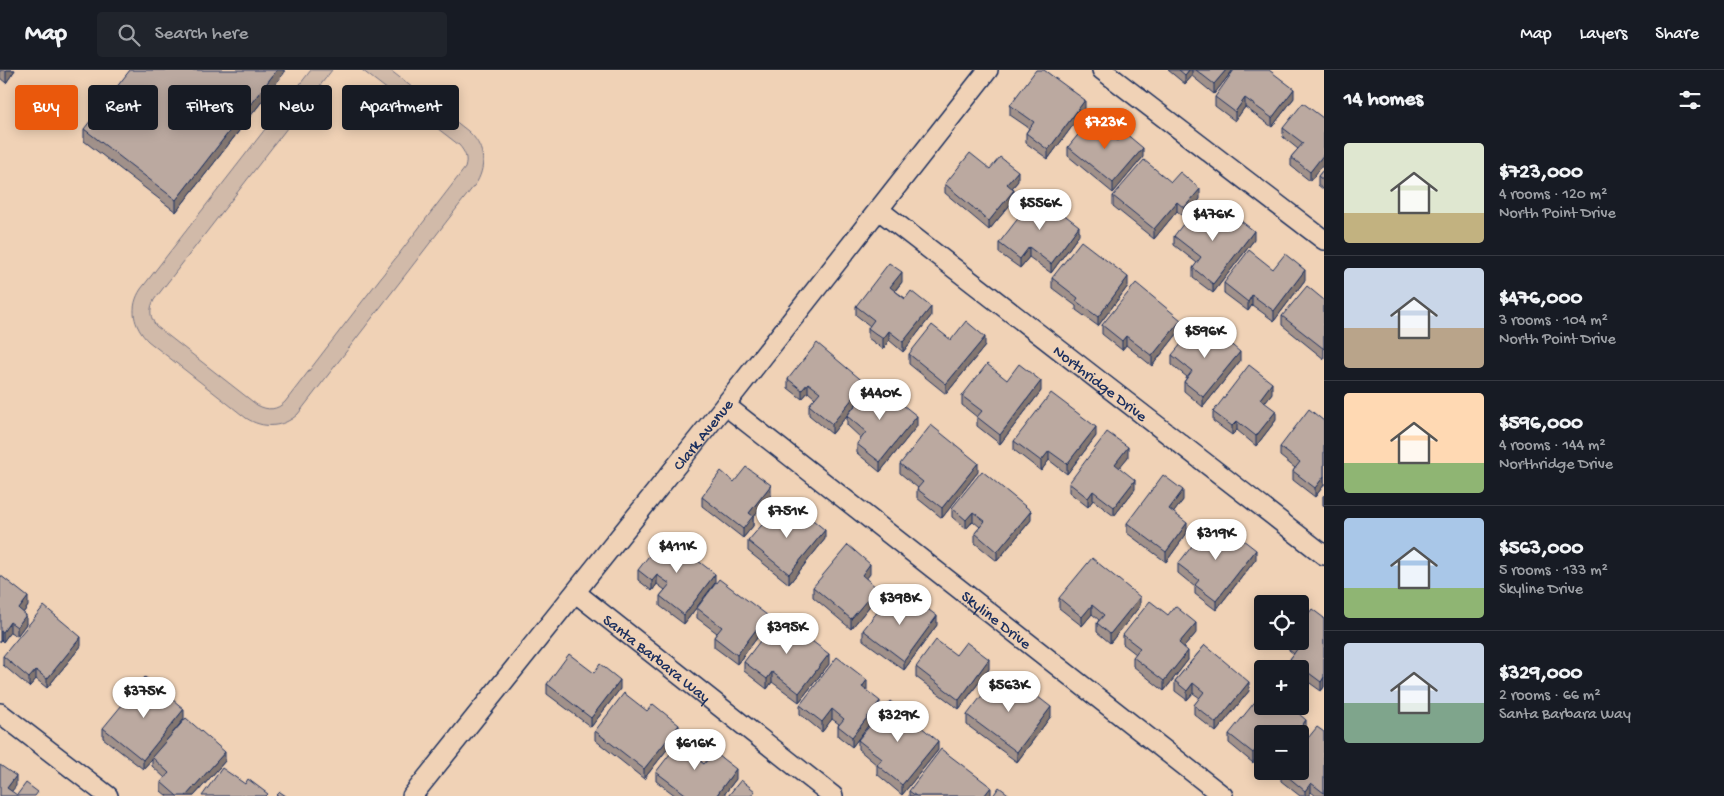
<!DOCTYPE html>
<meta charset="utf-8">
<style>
body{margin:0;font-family:"Gochi Hand",sans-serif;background:#20242c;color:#f1f3f6;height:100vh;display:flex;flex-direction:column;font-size:19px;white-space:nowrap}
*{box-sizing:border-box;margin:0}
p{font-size:16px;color:#9ea1a6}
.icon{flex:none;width:28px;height:28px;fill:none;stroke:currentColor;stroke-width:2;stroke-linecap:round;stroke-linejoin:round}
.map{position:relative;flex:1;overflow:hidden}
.sheet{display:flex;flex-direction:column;background:#171b24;width:400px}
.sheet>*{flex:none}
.top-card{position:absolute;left:15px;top:15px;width:475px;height:45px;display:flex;gap:10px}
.fabs{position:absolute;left:1254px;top:525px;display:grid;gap:10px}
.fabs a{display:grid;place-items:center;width:55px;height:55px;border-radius:5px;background:#171b24;box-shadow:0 2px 12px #0003;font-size:25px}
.price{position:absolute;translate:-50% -42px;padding:0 11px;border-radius:18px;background:#fff;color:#222;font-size:16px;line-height:32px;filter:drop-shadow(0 1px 2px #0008)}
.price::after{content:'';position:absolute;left:50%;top:30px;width:15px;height:11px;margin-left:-8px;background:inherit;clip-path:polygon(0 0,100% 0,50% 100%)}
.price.current{background:#ea580c;color:#fff}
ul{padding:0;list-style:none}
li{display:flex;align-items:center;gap:15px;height:125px;padding:0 20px}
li+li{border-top:1px solid #363941}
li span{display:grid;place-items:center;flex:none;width:140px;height:100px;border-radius:5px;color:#555}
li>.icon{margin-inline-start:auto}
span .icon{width:60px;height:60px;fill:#fffc;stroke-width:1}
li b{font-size:21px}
h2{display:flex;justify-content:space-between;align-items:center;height:60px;padding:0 20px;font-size:21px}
.chip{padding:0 18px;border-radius:5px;background:#171b24;box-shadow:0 2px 12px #0003;font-size:18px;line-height:45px}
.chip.current{background:#ea580c;color:#fff}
header{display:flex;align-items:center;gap:30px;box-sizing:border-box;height:70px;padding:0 25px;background:#171b24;border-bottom:1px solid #363941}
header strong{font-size:24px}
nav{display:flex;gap:28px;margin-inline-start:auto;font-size:18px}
.search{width:350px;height:45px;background:#20242c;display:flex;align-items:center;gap:12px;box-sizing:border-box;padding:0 18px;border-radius:5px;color:#9ea1a6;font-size:19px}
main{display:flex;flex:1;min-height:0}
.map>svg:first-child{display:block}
.green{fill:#d1baa9;stroke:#767484}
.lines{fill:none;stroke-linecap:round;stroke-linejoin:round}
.street-casing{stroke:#1b2f5e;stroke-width:22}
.street{stroke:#f0d2b6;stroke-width:19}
.wall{fill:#a1918a;stroke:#1b2f5e}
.shaded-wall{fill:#837670;stroke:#1b2f5e}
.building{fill:#bba9a0;stroke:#1b2f5e}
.labels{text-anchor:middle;stroke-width:5;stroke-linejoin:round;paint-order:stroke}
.street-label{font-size:16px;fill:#1b2f5e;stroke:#f0d2b6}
</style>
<header>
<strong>Map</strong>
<div class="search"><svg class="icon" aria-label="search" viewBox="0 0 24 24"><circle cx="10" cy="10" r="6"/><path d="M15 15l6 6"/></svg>Search here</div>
<nav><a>Map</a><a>Layers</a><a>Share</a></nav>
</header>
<main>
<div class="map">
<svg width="1324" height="726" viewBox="0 0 1324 726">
<rect width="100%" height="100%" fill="#f0d2b6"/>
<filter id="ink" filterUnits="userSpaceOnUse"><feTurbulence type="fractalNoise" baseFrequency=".02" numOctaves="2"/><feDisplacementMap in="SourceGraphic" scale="10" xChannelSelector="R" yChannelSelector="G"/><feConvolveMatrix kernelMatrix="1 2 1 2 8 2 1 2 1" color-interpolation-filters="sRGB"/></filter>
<g filter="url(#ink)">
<path class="green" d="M311 0H332L154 230C149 240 150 247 156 256L257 335C268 341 277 340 285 332L465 98C468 88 465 82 459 75L362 0H390L468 61C484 75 487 94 477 112L298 344C283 358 263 359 246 348L148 271C133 256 129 237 141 219Z"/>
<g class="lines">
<g class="street-casing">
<g id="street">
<path d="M1102 0 1324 170"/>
<path id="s1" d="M879 140 1324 485"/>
<path id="s2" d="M725 335 1223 726"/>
<path id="s3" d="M576 523 833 726"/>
<path d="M0 643 108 726"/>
<path id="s4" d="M412 726 725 335 988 0"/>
</g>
</g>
<use href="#street" class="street"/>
</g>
<path class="wall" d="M0 0H15L6 13 0 8Z
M284 0V3L176 142 84 71V59Z
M1168 0H1233L1214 24 1192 6 1185 14Z
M1215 27 1294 28 1272 57 1245 37 1235 51 1215 36Z
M1010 35 1085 39 1048 89 1026 73V63L1029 58 1010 45Z
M1323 48 1310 111 1291 96V87L1298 79 1283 67V58Z
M1118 71 1143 87 1113 123 1068 86V77Z
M990 99 1018 111 1012 118 1014 130 989 160 945 123V114Z
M1324 99V120L1318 115V106Z
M1171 112 1200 129 1184 147 1177 141 1154 169 1113 136V126Z
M1223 156 1254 170 1213 223 1193 208V198L1197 193 1174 175V166Z
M1079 165 1051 203 1029 187 1020 198 999 183V173Z
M1273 199 1305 210 1274 251 1252 235 1248 241 1224 223V213Z
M1052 208 1128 216 1098 256 1076 240V236L1052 218Z
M902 212 895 221 931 246 903 282 889 270 883 279 868 268V258L870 256 856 245V236Z
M1324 230V289L1282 255V246Z
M1102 255 1181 259 1152 296 1126 275 1122 280 1102 264Z
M951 270 985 276 946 324 909 294V284Z
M1172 285 1240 291 1203 337 1184 321V312L1187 307 1172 295Z
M788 309 865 323 832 364 809 345V335L815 328 808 322 802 329 788 318Z
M1007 310 1041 321 1000 374 977 356V347L962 335V326Z
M1272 323 1264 333 1276 350 1256 376 1237 360 1232 365 1213 351V342Z
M847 346 917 356 880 402 857 383V374L861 368 847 355Z
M1324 351V415L1315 427 1293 410V401L1295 398 1280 386V377Z
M1096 366 1067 404 1049 390 1041 401 1014 380V371Z
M1128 387 1119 397 1135 419 1114 446 1093 430 1088 437 1069 422V413Z
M900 394 978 402 942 448 917 428V419L918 418 900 403Z
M734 412 771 425 753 448V456L743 468 702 436V427Z
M1324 425V436L1323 435V426Z
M1183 430 1173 443 1187 463 1166 492 1127 463V453Z
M952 438 1031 450 997 491 975 473V463L980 457 973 451 966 459 952 447Z
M791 455 825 469 789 514 748 481V471Z
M1256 489 1216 540 1195 524V517L1178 503V494Z
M638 500 715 513 684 554 660 536V526L665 520 657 514 652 521 638 510Z
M870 504 866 509 877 527 851 559 813 527V517Z
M0 505 28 536 23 543 26 554 17 566 10 562 3 572 1 570Z
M1059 528 1140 536 1110 573 1097 562V553L1099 550 1092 544 1082 556 1059 538Z
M697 538 767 555 737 594 714 577V567L717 563 697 548Z
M906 538 937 555 904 600 863 570V560Z
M1324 548V617L1321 621 1300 606V599H1291L1290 598V589L1294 584 1289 580V571H1300Z
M1196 563 1184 577 1188 590 1164 621 1133 596V587L1136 584 1123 574V565Z
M1205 575 1249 621 1216 662 1194 644V635L1200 628 1193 623 1187 630 1175 621V611Z
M81 576 47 618 36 609 29 617 3 595V586Z
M956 585 989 599 959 639 916 607V597Z
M744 592 829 594 799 632 772 612 767 619 744 601Z
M594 603 620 619 591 657 547 624V614Z
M866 620 880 640 852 677 838 666V656L839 654 832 649 822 662 800 644V635L867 620Z
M1015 621 1051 646 1017 692 967 655V645Z
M647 641 679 664 644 709 595 670V661Z
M184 649 174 661 225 691 194 726H167L161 721V712L165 708 152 696V689L143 699 103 668V658Z
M1306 659 1300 667V664H1262V681L1253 693 1229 673V664Z
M1324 662V726H1316L1311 722 1308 726H1300L1281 711V701Z
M858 670 938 680 902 725 877 704V695L858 679Z
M696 687 704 694 736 709 723 726H676L656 711V702Z
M909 721 991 726H909Z"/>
<path class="shaded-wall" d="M6 0H15L6 13Z
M277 0H284V3L176 142V130Z
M1189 0H1192V6L1185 14V5Z
M1226 0H1233L1214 24V14Z
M1294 19V28L1272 57V48Z
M1245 28V37L1235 51V42Z
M1085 30V39L1048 89V80Z
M1143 78V87L1113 123V113Z
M1324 84V94L1310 111V102Z
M1018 101V111L1007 124V114Z
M1200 119V129L1184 147V138Z
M1014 120V130L989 160V151Z
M1177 132V141L1154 169V159Z
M1079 156V165L1051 203V194Z
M1254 161V170L1213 223V214Z
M1029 177V187L1020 198V189Z
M1305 200V210L1274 251V241Z
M902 202V212L890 226V217Z
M1128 207V216L1098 256V247Z
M1252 225V235L1248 241V232Z
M931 237V246L903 282V272Z
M1181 250V259L1152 296V286Z
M889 261V270L883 279V269Z
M1126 266V275L1122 280V271Z
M985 267V276L946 324V314Z
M1240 282V291L1203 337V327Z
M1041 311V321L1000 374V365Z
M808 313V322L802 329V320Z
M865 313V323L832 364V354Z
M1272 313V323L1260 339V329Z
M1276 341V350L1256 376V366Z
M917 346V356L880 402V392Z
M1237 351V360L1232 365V356Z
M1096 357V366L1067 404V394Z
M1128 377V387L1115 403V394Z
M1049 381V390L1041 401V391Z
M978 393V402L942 448V438Z
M1324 406V415L1315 427V418Z
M1135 410V419L1114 446V437Z
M771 415V425L753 448V456L743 468V459L749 443Z
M1183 420V430L1169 449V439Z
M1093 421V430L1088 437V428Z
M1031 441V450L997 491V482Z
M973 442V451L966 459V450Z
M1187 453V463L1166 492V482Z
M825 460V469L789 514V504Z
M1256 480V489L1216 540V531Z
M870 494V504L862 514V505Z
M715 504V513L684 554V545Z
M657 505V514L652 521V511Z
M877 518V527L851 559V549Z
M28 527V536L19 549V539Z
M1140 527V536L1110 573V564Z
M1092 535V544L1082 556V547Z
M26 545V554L17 566V557Z
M767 545V555L737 594V585Z
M937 546V555L904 600V591Z
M10 552V562L3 572V562Z
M1196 553V563L1179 583V573Z
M1 561V570L0 572V562Z
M81 567V576L47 618V609Z
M1188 581V590L1164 621V611Z
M829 584V594L799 632V623Z
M989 589V599L959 639V630Z
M36 600V609L29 617V608Z
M772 602V612L767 619V609Z
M1324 607V617L1321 621V612Z
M620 610V619L591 657V648Z
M867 610V620L862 626V617Z
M1249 612V621L1216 662V653Z
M1193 613V623L1187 630V621Z
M880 631V640L852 677V667Z
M1051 637V646L1017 692V682Z
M184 639V649L152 688V687V689L143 699V690Z
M832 639V649L822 662V652Z
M1306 650V659L1300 667V664H1295Z
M679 655V664L644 709V699Z
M938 671V680L902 725V715Z
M1262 672V681L1253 693V683Z
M696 677V687L691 693V684Z
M225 682V691L194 726H186Z
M736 699V709L723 726H716Z
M16 706V716L8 726 7 718Z
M1311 713V722L1308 726H1305V721Z
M991 717V726H984Z"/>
<path class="building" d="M130 0H277L176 130 84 59Z
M1036 0H1044L1085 30 1048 80 1026 63 1034 52 1010 35Z
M1179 0H1189L1185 5Z
M1196 0H1226L1214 14Z
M1234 0H1269L1294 19 1272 48 1245 28 1235 42 1215 27Z
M1303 33 1323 48 1324 47V84L1310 102 1291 87 1303 73 1283 58Z
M1091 49 1118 71 1125 63 1143 78 1113 113 1068 77Z
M970 83 990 99 1000 87 1018 101 1007 114 1014 120 989 151 945 114Z
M1144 90 1171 112 1180 102 1200 119 1184 138 1177 132 1154 159 1113 126Z
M1324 99V111L1318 106Z
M1037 124 1079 156 1051 194 1029 177 1020 189 999 173Z
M1197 136 1223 156 1232 144 1254 161 1213 214 1193 198 1201 187 1174 166Z
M1081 171 1128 207 1098 247 1076 231 1078 228 1052 208Z
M1249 180 1273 199 1285 184 1305 200 1274 241 1252 225 1248 232 1224 213Z
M889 193 902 202 890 217 905 229 911 221 931 237 903 272 889 261 883 269 868 258 874 250 856 236Z
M1136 213 1181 250 1152 286 1126 266 1122 271 1102 255Z
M1307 216 1324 230V279L1282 246Z
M966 251 985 267 946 314 909 284 932 255 951 270Z
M1196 256 1215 271 1220 265 1240 282 1203 327 1184 312 1192 301 1172 285Z
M817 273 865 313 832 354 809 335 820 322 808 313 802 320 788 309Z
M987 294 1007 310 1019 294 1041 311 1000 365 977 347 982 341 962 326Z
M1249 295 1272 313 1260 329 1276 341 1256 366 1237 351 1232 356 1213 342Z
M874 312 917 346 880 392 857 374 866 362 847 346Z
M1051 323 1096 357 1067 394 1049 381 1041 391 1014 371Z
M1309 339 1324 351V406L1315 418 1293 401 1300 392 1280 377Z
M931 355 978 393 942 438 917 419 923 412 900 394Z
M1107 362 1128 377 1115 394 1135 410 1114 437 1093 421 1088 428 1069 413Z
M746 397 771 415 749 443 753 446 743 459 702 427 721 401 734 412Z
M982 401 1031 441 997 482 975 463 985 451 973 442 966 450 952 438Z
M1163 405 1183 420 1169 439 1187 453 1166 482 1127 453Z
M774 441 791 455 802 441 825 460 789 504 748 471Z
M1209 454 1233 472 1238 466 1256 480 1216 531 1195 515 1199 510 1178 494Z
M665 465 715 504 684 545 660 526 670 514 657 505 652 511 638 500Z
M848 475 870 494 862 505 877 518 851 549 813 517Z
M1092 488 1140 527 1110 564 1097 553 1104 545 1092 535 1082 547 1059 528Z
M0 505 28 527 19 539 26 545 17 557 10 552 3 562 1 561 0 562Z
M719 509 767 545 737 585 714 567 722 557 697 538Z
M890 526 906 538 913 528 937 546 904 591 863 560Z
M1150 531 1168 545 1175 536 1196 553 1179 573 1188 581 1164 611 1133 587 1140 578 1123 565Z
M44 536 81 567 47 609 36 600 29 608 3 586Z
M1312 539 1324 548V607L1321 612 1290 589 1298 578 1290 571H1300V555Z
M779 546 829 584 799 623 772 602 767 609 744 592Z
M936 570 956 585 966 572 989 589 959 630 916 597Z
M1205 575 1249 612 1216 653 1194 635 1204 622 1193 613 1187 621 1175 611Z
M569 584 594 603 600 594 620 610 591 648 547 614Z
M837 587 867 610 862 617 880 631 852 667 838 656 844 649 832 639 822 652 800 635Z
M145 607 184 639 143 690 103 658Z
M996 607 1015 621 1020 613 1051 637 1017 682 967 645Z
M624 623 647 641 653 634 679 655 644 699 595 661Z
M1262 623V636H1290L1306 650 1295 664H1262V672L1253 683 1229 664Z
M890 631 938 671 902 715 877 695 882 689 858 670Z
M186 648 225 682 186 726H177L161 712 169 703 152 687Z
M1317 657 1324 662V723L1311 713 1305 721 1281 701H1300V678Z
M683 667 696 677 691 684 704 694 714 682 736 699 716 726H688L656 702Z
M941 679 991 717 984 726H916L909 721Z
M0 695 16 706 7 718 17 725 26 713 38 722 35 726H0Z
M222 698 245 714 248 709 268 724 266 726H202Z
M741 710 755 721 751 726H728Z
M999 717 1011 726H993Z
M280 722 286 726H276Z"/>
</g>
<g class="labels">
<g class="street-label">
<text dy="6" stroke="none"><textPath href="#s1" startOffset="281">Northridge Drive</textPath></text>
<text dy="6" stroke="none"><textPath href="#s4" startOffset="464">Clark Avenue</textPath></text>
<text dy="6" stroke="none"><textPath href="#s2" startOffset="346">Skyline Drive</textPath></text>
<text dy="6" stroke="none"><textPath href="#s3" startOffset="104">Santa Barbara Way</textPath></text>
</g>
</g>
</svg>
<div class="fabs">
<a><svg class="icon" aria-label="locate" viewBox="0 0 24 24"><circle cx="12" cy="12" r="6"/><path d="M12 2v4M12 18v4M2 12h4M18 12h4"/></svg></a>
<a>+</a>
<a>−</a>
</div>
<b class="price current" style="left:1105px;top:80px">$723K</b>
<b class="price" style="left:1040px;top:161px">$556K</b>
<b class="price" style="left:1213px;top:172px">$476K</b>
<b class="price" style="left:1205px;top:289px">$596K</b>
<b class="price" style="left:880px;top:351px">$440K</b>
<b class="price" style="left:787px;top:469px">$751K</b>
<b class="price" style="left:1216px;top:491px">$319K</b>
<b class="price" style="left:677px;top:504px">$411K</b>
<b class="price" style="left:900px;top:556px">$398K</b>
<b class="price" style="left:787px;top:585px">$395K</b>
<b class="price" style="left:1009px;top:643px">$563K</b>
<b class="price" style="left:144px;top:649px">$375K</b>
<b class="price" style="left:898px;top:673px">$329K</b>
<b class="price" style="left:695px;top:701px">$616K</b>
<div class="top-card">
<a class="chip current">Buy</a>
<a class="chip">Rent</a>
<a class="chip">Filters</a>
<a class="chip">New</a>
<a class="chip">Apartment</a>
</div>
</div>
<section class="sheet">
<h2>14 homes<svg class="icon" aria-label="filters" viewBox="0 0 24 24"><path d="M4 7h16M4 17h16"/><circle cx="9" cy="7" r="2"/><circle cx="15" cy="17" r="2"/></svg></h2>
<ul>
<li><span style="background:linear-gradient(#dfe7d0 70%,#c2b280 0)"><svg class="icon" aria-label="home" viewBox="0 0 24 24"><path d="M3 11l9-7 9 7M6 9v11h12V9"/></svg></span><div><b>$723,000</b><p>4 rooms · 120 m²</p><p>North Point Drive</p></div></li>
<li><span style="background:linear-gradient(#c9d6e8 60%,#b9a48a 0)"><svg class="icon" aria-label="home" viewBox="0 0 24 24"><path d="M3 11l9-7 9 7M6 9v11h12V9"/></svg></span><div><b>$476,000</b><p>3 rooms · 104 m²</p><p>North Point Drive</p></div></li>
<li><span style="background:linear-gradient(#ffd9b3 70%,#8fb573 0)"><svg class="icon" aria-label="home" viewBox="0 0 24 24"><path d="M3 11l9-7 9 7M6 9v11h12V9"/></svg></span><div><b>$596,000</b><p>4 rooms · 144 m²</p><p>Northridge Drive</p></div></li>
<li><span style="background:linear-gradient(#a9c7e8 70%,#8fb573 0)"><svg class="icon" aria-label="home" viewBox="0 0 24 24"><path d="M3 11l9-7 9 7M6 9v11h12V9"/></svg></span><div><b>$563,000</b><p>5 rooms · 133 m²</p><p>Skyline Drive</p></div></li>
<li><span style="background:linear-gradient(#c9d6e8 60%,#7fa58c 0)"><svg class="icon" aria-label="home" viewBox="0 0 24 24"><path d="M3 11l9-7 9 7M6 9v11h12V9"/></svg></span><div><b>$329,000</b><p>2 rooms · 66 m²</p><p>Santa Barbara Way</p></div></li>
</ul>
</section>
</main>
